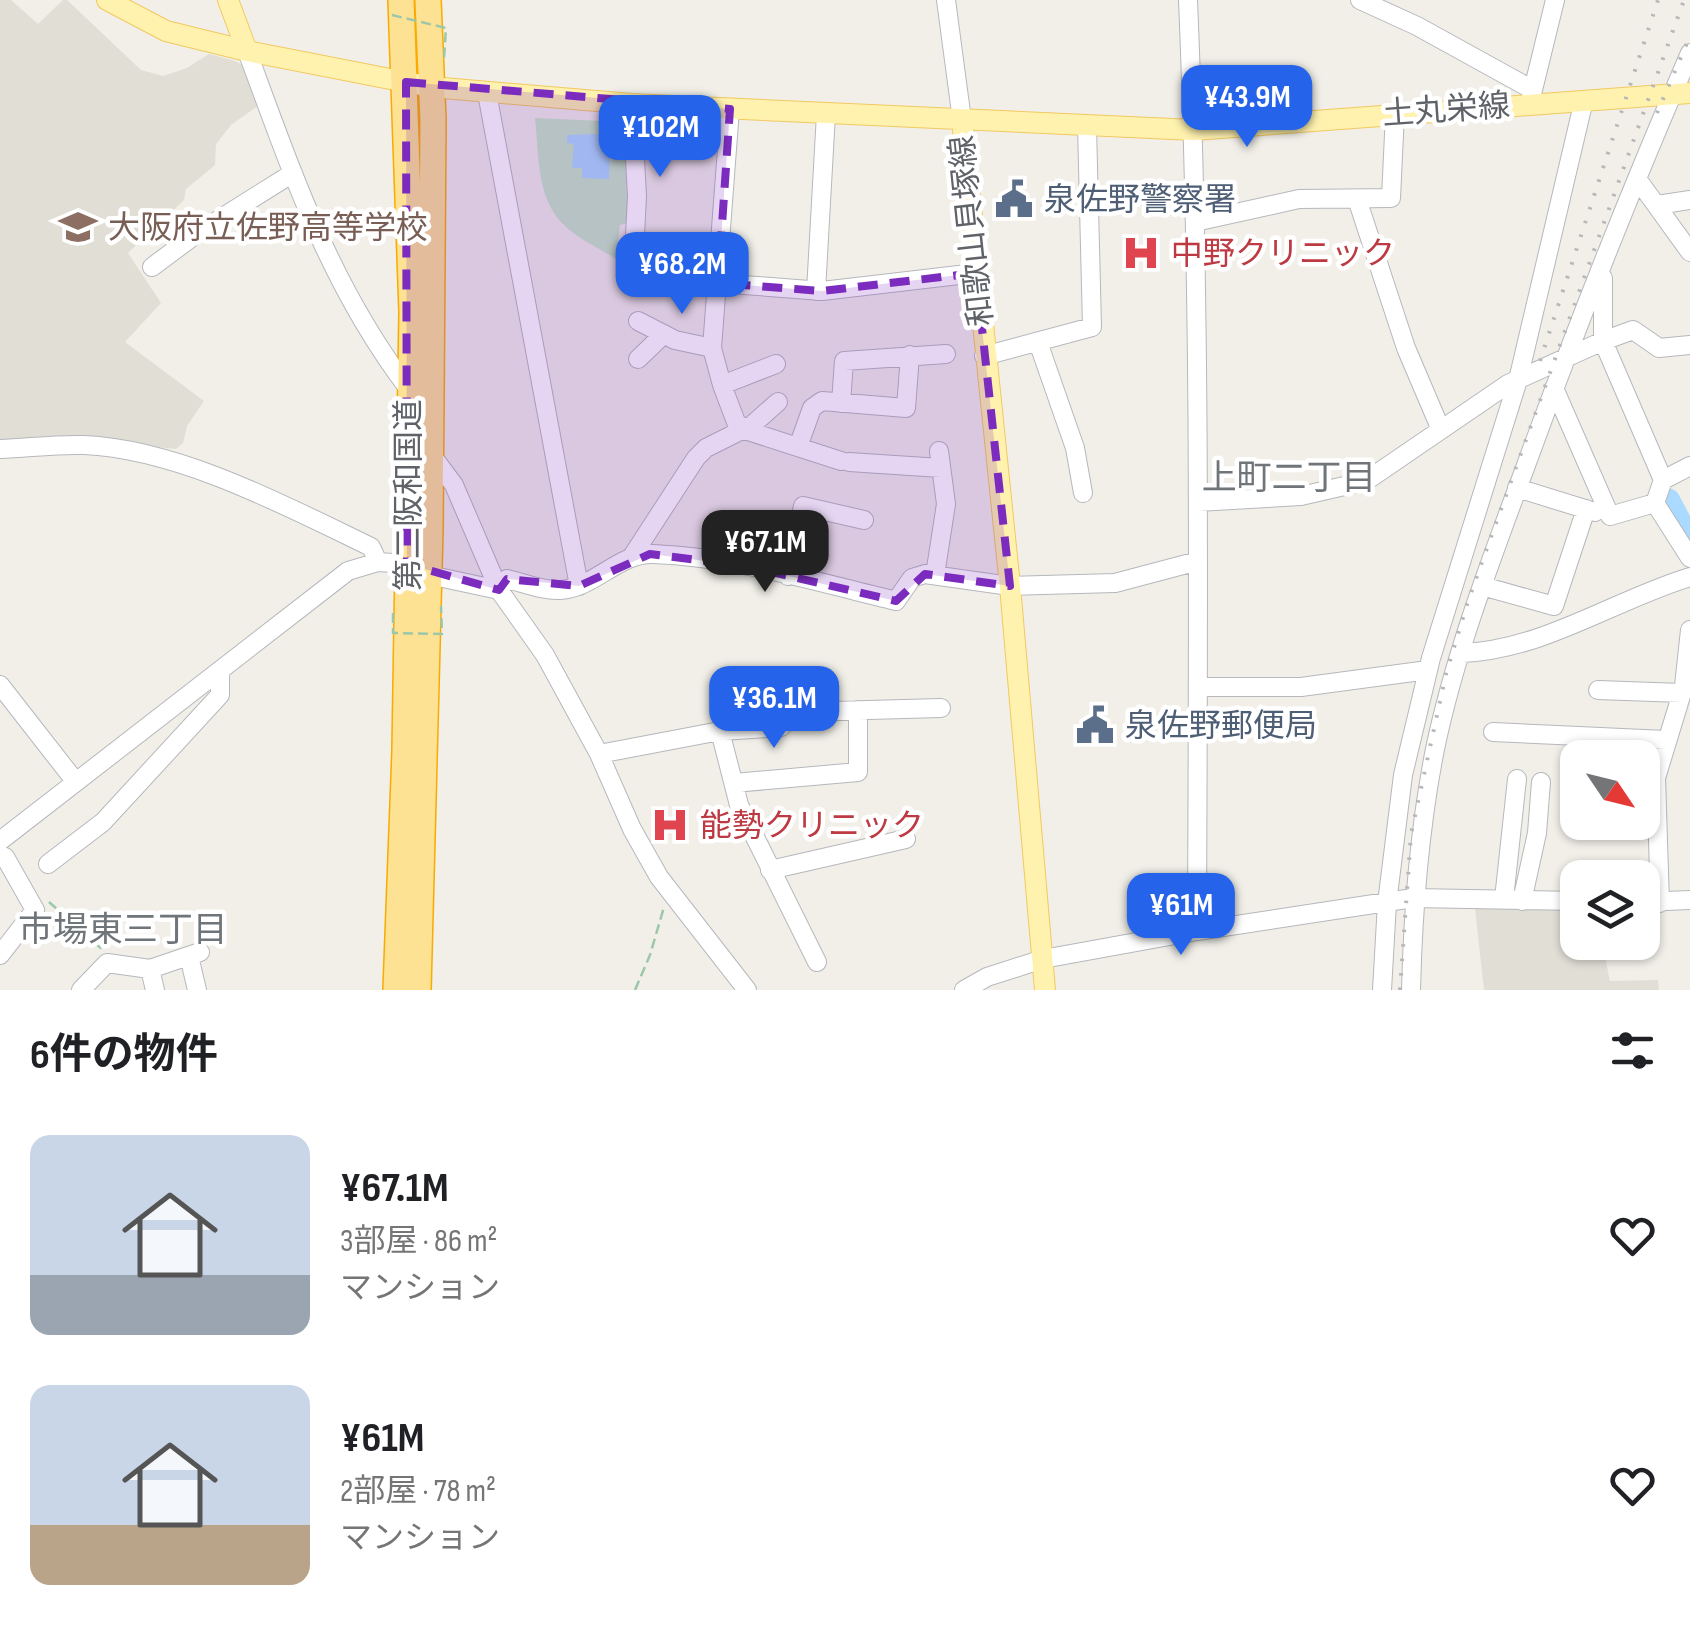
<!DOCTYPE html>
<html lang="ja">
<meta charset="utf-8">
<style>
body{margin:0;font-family:"Sofia Sans Condensed","Noto Sans JP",sans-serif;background:#f6f6f6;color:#202124;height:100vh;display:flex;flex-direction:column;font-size:38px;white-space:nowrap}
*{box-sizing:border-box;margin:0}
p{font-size:32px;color:#757577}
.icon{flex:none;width:55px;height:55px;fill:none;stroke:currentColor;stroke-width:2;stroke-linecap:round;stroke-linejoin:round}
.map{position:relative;height:990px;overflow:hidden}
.drawer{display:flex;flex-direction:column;background:#fff;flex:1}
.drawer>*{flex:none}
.needle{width:65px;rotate:125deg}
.controls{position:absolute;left:1560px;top:740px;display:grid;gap:20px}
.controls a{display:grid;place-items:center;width:100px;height:100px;border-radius:20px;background:#fff;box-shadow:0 2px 8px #0004;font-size:50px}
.price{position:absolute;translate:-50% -85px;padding:0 22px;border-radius:20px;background:#2563eb;color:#fff;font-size:32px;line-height:65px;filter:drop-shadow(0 2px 5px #0008)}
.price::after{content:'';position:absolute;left:50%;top:60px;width:30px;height:22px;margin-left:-15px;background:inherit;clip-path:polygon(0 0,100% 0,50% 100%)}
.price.current{background:#222;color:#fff}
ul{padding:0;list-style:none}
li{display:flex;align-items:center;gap:30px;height:250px;padding:0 30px}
li span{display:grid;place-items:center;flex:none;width:280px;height:200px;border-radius:20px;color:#555}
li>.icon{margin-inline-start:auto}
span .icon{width:120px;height:120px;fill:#fffc;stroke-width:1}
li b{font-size:42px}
h2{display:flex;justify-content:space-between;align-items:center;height:120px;padding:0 30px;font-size:42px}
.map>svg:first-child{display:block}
.education{fill:#e1ded6}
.green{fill:#c5e8c5}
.water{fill:#aadaff}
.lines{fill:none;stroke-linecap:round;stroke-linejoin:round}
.river{stroke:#aadaff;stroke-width:25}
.minor-casing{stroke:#b5b8bc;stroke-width:20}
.major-casing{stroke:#f2c960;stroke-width:22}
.highway-casing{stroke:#f9ab00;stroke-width:28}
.path{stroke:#9cc7a9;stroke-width:2.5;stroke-dasharray:10 5;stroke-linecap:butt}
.minor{stroke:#fff;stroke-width:18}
.major{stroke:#fff2af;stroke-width:20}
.highway{stroke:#fde293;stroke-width:25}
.rail{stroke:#b6b7b8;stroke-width:4;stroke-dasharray:2.5 12;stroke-linecap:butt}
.path-bridge{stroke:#9cc7a9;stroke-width:2.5;stroke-dasharray:10 5;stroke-linecap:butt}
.marked{fill:#7b2cbf;fill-opacity:0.2;stroke:#7b2cbf;stroke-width:8;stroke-dasharray:20 12;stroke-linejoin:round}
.labels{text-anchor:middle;stroke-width:9;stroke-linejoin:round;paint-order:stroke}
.street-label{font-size:32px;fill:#5f6368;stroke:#fff}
.service-label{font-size:32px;fill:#4e5e75;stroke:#fff;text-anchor:start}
.education-label{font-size:32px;fill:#785e54;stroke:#fff;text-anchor:start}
.health-label{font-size:32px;fill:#be3a42;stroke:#fff;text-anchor:start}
.neighbourhood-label{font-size:35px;fill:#70757a;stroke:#fff}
</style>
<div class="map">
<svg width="1690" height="990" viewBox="0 0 1690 990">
<rect width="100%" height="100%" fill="#f1efe8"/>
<path class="education" d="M0 0H11L38 24 63 0H67L141 70 163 76 187 68 209 54 235 61 246 67 262 103 231 125 216 144 215 165 186 189 184 200 128 253 161 303 125 342 204 401 187 426 183 443 176 449 84 440 0 446Z
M1475 909H1577L1578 942 1602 943 1610 981 1658 980 1659 990H1484Z"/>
<path class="green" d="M535 118 624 122 628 223 620 225 616 259C599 248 576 238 562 223 536 196 539 153 535 118Z"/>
<path class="water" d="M599 134 600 148 610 149 609 179 582 178V168H572L574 144 567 143V135Z"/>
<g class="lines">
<path class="river" d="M1668 501 1690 543"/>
<g class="minor-casing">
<path id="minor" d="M946 0 962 120
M1188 0C1201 310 1198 621 1197 931
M1360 0 1417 26 1533 90
M247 51C292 172 329 284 408 388
M487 93 579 586
M1530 102 1555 0
M632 104 637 196 634 255
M730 109 712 348 722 385 776 364
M1638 180 1690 252
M1357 199 1406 348 1441 430
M1657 205 1690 200
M1195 222 1299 199 1391 198 1395 113
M152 267 199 232 293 173
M718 283 822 291 976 273
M816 291 826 114
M638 321 675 340 712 348
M1038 342 1075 448 1083 493
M1690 345 1659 348 1633 330 1603 341 1663 480 1655 503 1690 558
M984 356 1092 327 1087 126
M638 359 664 334
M722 385 736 422 745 430 841 461
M1554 388 1610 516 1655 503
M841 403 844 361 946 354
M798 447 812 408 822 401 906 408 910 355
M0 449C28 448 56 444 84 445 179 449 286 506 371 547L378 562
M431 454 454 485 499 590 507 579C524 583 544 591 560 590 595 588 618 553 653 554 735 557 817 582 896 601L912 578 925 574 1010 586 1115 583 1198 561
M849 462 941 468
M1663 480 1690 466
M1517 488 1595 512
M1198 502 1301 496 1366 481 1508 384 1603 341V278
M631 558 696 458 706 448 752 425 778 402
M935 575 946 504 939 451
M788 576 803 506 864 520
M1482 586 1554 606 1586 509
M1462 653C1543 650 1614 600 1690 577
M0 685 75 781
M1198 687H1301L1428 670
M1598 690 1682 693
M720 731 739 805 817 962
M1493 732 1666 740
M599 754 720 731 781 727 795 712 941 708
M734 783 858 772V710
M0 841 348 571 378 562 407 564 429 575 499 590 545 655 599 754 632 829 659 877 747 990
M0 855 5 857 35 910 0 955
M48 864 103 822 220 695V670
M770 870 906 839
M1504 899 1517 779
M1522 901 1537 833 1541 782
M1642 902 1690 900
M1660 903 1656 778 1684 686 1690 630
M189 956 197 990
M150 969 155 990
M81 990 107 963 150 969 200 952
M964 990 987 977 1043 959 1197 931 1413 898 1578 901
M1382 990 1387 903 1403 775 1431 658 1518 380 1584 100
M1411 990C1413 908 1419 830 1435 749 1455 653 1491 560 1525 468 1576 328 1631 189 1690 53"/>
</g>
<g class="major-casing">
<path id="major" d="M107 0 166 31 247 51 431 87 632 104 1194 130 1690 93
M228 0 247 51
M962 120 1010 586 1045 990"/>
</g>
<g class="highway-casing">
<path id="highway" d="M396 990 405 751 412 312 401 0
M418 990 430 529 433 120 428 0"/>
</g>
<path class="path" d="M49 902 103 950
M635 990 650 955 664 907"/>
<use href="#minor" class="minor"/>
<use href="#major" class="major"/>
<use href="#highway" class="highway"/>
<path class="rail" d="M1657 113 1690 36
M1540 361 1658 0
M1400 990 1411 834 1446 674 1468 601 1684 0"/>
<path class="path-bridge" d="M392 15 446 28 444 58
M393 613V633L442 634 441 606"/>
</g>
<path class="marked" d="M406 82 730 109 718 283 822 291 976 273 1010 586 925 574 896 601 746 566 650 554 579 586 507 579 499 590 407 564Z"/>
<defs>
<g id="civic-bare" transform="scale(3)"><path d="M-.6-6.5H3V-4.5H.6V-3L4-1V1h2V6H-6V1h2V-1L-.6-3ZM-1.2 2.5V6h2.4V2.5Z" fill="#5c6f8a" stroke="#fff" stroke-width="2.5" paint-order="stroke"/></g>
<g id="school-bare" transform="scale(3)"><path d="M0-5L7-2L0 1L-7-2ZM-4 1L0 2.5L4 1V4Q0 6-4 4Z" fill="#8d6e63" stroke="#fff" stroke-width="2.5" paint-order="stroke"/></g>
<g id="hospital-bare" transform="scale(3)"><path d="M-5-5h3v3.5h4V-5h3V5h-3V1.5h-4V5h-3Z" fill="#e0444e" stroke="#fff" stroke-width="2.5" paint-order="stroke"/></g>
</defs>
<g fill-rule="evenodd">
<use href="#civic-bare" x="1014" y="199"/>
<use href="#school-bare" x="78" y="227"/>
<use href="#hospital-bare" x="1141" y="253"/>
<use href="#civic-bare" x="1095" y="725"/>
<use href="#hospital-bare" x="670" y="825"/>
</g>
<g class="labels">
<g class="street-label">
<text transform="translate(1446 109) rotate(-4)" y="11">土丸栄線</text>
<text transform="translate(971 231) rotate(-96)" y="11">和歌山貝塚線</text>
<text transform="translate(408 495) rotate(-90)" y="11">第二阪和国道</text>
</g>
<g class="service-label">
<text x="1044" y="210">泉佐野警察署</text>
<text x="1125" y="736">泉佐野郵便局</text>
</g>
<g class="education-label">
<text x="108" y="238">大阪府立佐野高等学校</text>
</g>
<g class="health-label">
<text x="1171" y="264">中野クリニック</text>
<text x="700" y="836">能勢クリニック</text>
</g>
<g class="neighbourhood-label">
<text x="1289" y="489">上町二丁目</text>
<text x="123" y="941">市場東三丁目</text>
</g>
</g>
</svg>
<div class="controls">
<a><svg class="needle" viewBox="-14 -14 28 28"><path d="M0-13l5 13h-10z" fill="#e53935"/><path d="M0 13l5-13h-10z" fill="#757577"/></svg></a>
<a><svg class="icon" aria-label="layers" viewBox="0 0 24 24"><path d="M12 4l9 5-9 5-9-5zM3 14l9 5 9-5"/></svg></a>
</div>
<b class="price" style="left:1247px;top:150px">¥43.9M</b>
<b class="price" style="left:660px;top:180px">¥102M</b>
<b class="price" style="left:682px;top:317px">¥68.2M</b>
<b class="price current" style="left:765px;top:595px">¥67.1M</b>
<b class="price" style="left:774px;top:751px">¥36.1M</b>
<b class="price" style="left:1181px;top:958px">¥61M</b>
</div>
<section class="drawer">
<h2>6件の物件<svg class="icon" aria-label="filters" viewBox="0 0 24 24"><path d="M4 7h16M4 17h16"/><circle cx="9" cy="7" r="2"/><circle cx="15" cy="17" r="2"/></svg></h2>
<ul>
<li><span style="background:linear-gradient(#c9d6e8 70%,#9aa5b1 0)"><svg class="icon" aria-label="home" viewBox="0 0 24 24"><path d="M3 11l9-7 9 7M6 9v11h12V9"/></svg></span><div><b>¥67.1M</b><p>3部屋 · 86 m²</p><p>マンション</p></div><svg class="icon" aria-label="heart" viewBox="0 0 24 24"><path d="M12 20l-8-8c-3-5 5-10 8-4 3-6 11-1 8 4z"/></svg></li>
<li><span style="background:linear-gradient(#c9d6e8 70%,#b9a48a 0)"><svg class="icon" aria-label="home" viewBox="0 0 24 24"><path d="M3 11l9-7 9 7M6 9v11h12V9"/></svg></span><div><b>¥61M</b><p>2部屋 · 78 m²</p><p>マンション</p></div><svg class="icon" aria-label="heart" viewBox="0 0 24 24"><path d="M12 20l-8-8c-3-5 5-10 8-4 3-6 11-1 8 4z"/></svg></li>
</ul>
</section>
